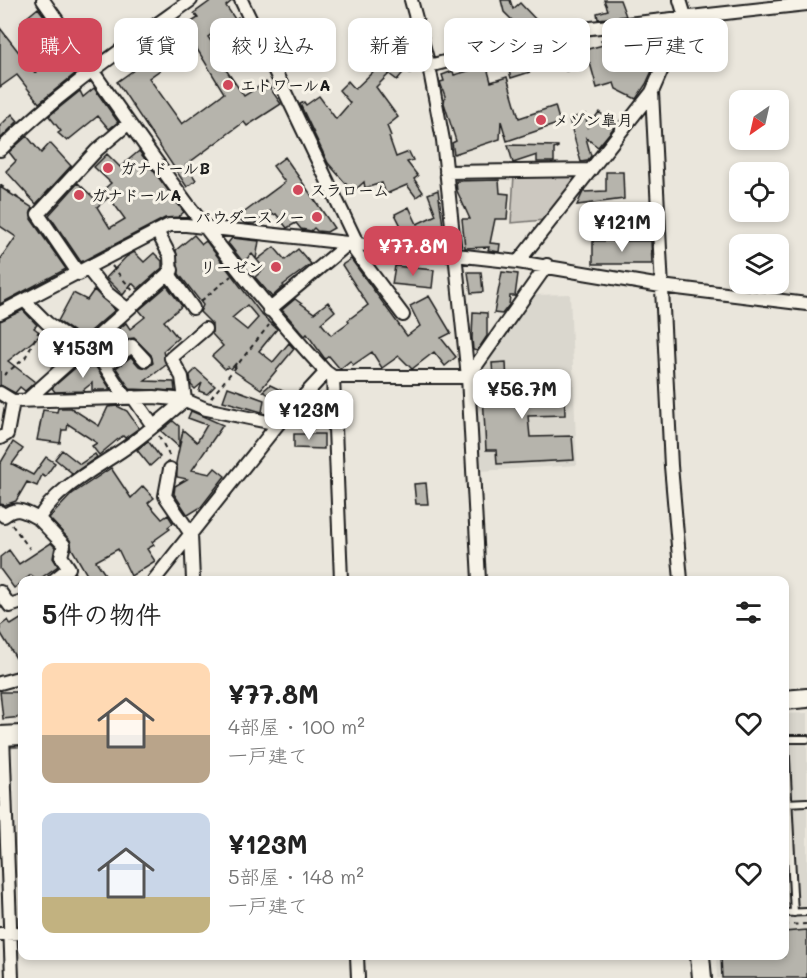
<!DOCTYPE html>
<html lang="ja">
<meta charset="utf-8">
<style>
body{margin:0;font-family:Mali,"Klee One",sans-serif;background:#f2f2f2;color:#222;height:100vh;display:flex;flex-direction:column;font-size:22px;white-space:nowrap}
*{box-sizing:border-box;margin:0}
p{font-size:20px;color:#767676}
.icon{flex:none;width:33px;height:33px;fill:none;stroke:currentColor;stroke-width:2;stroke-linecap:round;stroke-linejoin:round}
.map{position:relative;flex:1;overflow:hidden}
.panel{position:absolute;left:18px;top:576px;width:771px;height:384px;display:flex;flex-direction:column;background:#fff;border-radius:12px;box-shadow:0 3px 9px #0003}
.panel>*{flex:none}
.hud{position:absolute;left:18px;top:18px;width:771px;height:54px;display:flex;gap:12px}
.needle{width:39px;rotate:214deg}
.tools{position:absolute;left:729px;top:90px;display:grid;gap:12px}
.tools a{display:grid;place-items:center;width:60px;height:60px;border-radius:12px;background:#fff;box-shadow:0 3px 9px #0003;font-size:30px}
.price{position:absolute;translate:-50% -51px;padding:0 14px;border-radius:12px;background:#fff;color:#222;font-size:20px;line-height:39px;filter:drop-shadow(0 2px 3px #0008)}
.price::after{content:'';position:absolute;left:50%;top:36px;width:18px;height:14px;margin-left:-9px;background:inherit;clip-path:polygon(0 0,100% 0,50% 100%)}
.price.current{background:#d1495b;color:#fff}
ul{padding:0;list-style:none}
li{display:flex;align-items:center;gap:18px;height:150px;padding:0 24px}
li span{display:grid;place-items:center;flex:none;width:168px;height:120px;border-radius:12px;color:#555}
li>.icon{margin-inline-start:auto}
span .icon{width:72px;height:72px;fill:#fffc;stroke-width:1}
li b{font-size:26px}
h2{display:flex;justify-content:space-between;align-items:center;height:72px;padding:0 24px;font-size:26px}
.tag{padding:0 21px;border-radius:12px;background:#fff;box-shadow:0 3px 9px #0003;font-size:21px;line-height:54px}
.tag.current{background:#d1495b;color:#fff}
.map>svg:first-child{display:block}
.built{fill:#dad7ce}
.green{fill:#ccc8c0;stroke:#74726e;stroke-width:1.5}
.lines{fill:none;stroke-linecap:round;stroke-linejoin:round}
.stream{stroke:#6d6c68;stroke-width:3}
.building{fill:#b6b4ac;stroke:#1c1c1c;stroke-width:1.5;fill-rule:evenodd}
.lane-casing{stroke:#1c1c1c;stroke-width:10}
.street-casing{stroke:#1c1c1c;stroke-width:16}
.secondary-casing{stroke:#1c1c1c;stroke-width:22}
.path{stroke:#1c1c1c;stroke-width:2;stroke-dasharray:4.5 4.5;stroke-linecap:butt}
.lane{stroke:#f7f3e8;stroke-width:6}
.street{stroke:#f7f3e8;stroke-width:12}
.secondary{stroke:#f7f3e8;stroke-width:18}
.poi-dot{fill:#d1495b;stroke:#f7f3e8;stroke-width:2}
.labels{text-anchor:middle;stroke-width:6;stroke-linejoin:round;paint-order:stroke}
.poi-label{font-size:16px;font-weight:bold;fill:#1c1c1c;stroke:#f7f3e8;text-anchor:start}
</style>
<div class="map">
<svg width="807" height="978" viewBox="0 0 807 978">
<rect width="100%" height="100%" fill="#eae6dc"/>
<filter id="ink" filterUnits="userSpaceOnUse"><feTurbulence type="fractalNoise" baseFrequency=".0167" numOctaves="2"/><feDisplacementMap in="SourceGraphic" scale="12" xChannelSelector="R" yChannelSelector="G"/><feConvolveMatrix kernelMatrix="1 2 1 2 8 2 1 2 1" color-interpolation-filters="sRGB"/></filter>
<g filter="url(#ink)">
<path class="built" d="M570 294 577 465 479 471 475 377 532 295Z
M807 713V978H717L716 956H784L785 714Z"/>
<path class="green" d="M514 175H578L544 220 511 223Z"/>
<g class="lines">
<path class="stream" d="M8 747 22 746"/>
</g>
<path class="building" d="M212 0H233L226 6 235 19 238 17 248 34 238 42 226 23 208 37 225 62 222 64 244 96 266 82 281 104 247 126 244 122 186 165 196 180 187 187 117 82 158 53 167 65 149 78 182 124 224 93 194 44 191 46 179 30 198 18 194 13Z
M501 0H510L513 9 520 3 540 24 533 31 525 33 504 12Z
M604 0H620L626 16 598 19 597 13 608 10Z
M38 8 48 21 31 35 21 22Z
M0 28 35 73 48 62 39 51 55 38 65 51 67 50 81 69 39 103 17 75 0 87Z
M667 28 670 29 665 41 651 34 657 60 646 84 636 99 616 89 614 83 597 88 590 63 566 71 558 45 574 41 577 52 603 45 601 40 628 32 630 35Z
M372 46 389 59 409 46 419 60 420 66 410 73 407 68 397 80 389 74 376 87 398 117 387 126 391 136 389 137 396 157 409 152 413 160 407 162 418 176 414 179 423 192 416 197 407 185 386 194 382 183 365 188 364 182 353 192 328 163 300 104 304 102 306 105 319 96 336 119 350 103 339 90 348 81 355 89 377 68 357 52Z
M525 56 530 72 511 78 506 61Z
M485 60 491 82 507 77 519 118 555 106 560 123 507 141 501 121 500 139 454 154 452 143 456 141 444 103 445 96 440 82 444 81 442 75 453 71 454 75 475 69 473 63Z
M94 88 118 122 109 129 98 116 67 141 58 133 61 131 49 116 80 91 83 97Z
M599 112 616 125 598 147 586 138 591 156 587 161 581 162 569 119 585 114 588 127Z
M12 114 18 121 0 139V126Z
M27 136 41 153 50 143 71 166 36 204 6 171 16 161 9 152Z
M508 145 558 146V147L554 149V162H537V155L513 163Z
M139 151 184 212 178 217 165 218 81 262 49 215 78 183 94 198 111 183 94 167 107 154 120 167ZM109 197 125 219 110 228 97 207Z
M285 157 334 228 327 232 317 231 314 228 311 231 301 229 296 223 287 228 276 214 273 215 270 211 254 224 244 223 238 217 285 182 273 166Z
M606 172H623L624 199 577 205 583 192 606 191Z
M499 180 500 193 509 194 507 219H495L490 243 500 244 499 252 488 250 489 247 465 248 462 219H470L457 191 456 181Z
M0 187 33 208 31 219 66 269 0 304V260L16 237 0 226Z
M438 190 445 240 435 244 423 243 419 235 408 240H397L393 233 402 228 395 214 409 207 417 224 436 215 428 194Z
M194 235 202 244 206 241 262 315 277 329 259 351 273 362 289 343 294 349 261 389 234 371 236 363 231 369 228 367 225 369 212 356 223 346 212 334V324L200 312 203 305 179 274 176 250ZM247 305 258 318 247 330 232 318Z
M232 238 259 241 256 259 252 254 243 262 228 243Z
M593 241H651L652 264H593Z
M274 247 285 260 298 249 311 264 283 285 284 286 272 297 255 277 264 269 257 260Z
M134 252 144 262 154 253 162 261V268L138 289 132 283 123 295 106 278 126 257Z
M351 259 407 336 420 326 410 306 429 296 451 333 441 338 456 357 445 366 434 352 412 369 399 356 382 368 372 352 353 365 350 361 340 369 329 356 325 359 307 334 305 336 282 310 295 299 314 313 328 302 335 311 321 323 331 335 349 322 348 320 368 305 342 265Z
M395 266 434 270 432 288 392 284Z
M468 272H481L483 292 471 293Z
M502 272 518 274 515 296H510L509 305 502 314 494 313Z
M167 286 182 306 164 321 178 338 163 351 166 365 145 381 174 382 175 391 130 389 116 368 131 357 139 366 147 368 153 363 151 355 134 338 127 339 107 354 101 345 126 323 130 329 145 317 139 310Z
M94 290 115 310 83 338 58 321 73 293 87 300Z
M23 310 37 325 34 328 42 334 8 361 35 382 25 391 20 387 15 393 0 385V321Z
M473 312 487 313V336L477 351 473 350 472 338Z
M89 356 111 390H92V383L82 391 55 392 52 388Z
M506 362 507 386 564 384 565 415 528 416 530 437 572 436 574 460 497 464 496 450H486L482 376 493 375 492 363Z
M196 369 215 386 207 394 199 391 202 383 195 389 191 385 190 375Z
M270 385 291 395 284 405 263 391Z
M228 387 264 400 262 412 223 401Z
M117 406 127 411 139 428 125 438 123 436 117 440 99 455 92 446 97 443 68 424 67 430H62L60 443 37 440 43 410 57 412 58 408H71L99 426 108 407Z
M191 411 223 425 192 470 210 474 215 468 225 476 201 507 188 515 174 494 175 486 187 479 177 477 176 463 183 430 197 442 207 425 188 418Z
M173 421 179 426V447L161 431Z
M294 434H324V449L294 448Z
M148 441 160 457 150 466 137 450Z
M13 442 23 449 12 464 33 475 46 457 55 463 45 477 42 475 37 486 27 482 16 501 5 505 0 504V464Z
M62 450 80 464 95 454 97 457 71 475 72 473 55 459Z
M111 468 131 498 143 486 154 498 148 503 162 519 168 515 173 523 168 527 170 529 152 542 154 545 147 549 155 561 131 576 118 549 96 561 109 580H90L72 549 70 540 49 518 72 494Z
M426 483 428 504H416L414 484Z
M51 543 55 547 53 558 58 566 38 580 31 575 14 588 0 569V557L9 550 19 564Z
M22 618V668L0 632V626L8 620 11 625Z
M0 692H21L22 717 3 719Z
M807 930V978H722L721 956H784V932Z"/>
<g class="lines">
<g class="lane-casing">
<path id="lane" d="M784 739H807
M785 739 794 913
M785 803 807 802
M784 913 807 912"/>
</g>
<g class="street-casing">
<path id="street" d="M43 0C132 128 220 258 326 372L333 377H468
M241 0 358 245
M411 0 429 66 443 140 468 377 479 580
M429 66 564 31 807 4
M652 92 671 466 681 580
M0 150C57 93 125 47 191 0
M446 172 591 170
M157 231 170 256 171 277 193 308
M518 262 652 92 685 16 680 0
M88 269 107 293 127 309
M79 274 38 214 97 150 129 123
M25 301 47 323 83 348
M269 310 349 243 403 315
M0 313 169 225H186L518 262 661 286 807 304
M90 343 125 397
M105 366 132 346 145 360
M333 377 341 580
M468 377 547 265
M0 393 13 401 154 397 185 400 206 409 278 424
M133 397 153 426
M27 400 172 270
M185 400 182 377 171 358 205 329
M0 438 7 434 13 401
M170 469 165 496 191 534 193 580
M0 512 4 516C17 505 25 512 39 519 54 488 103 465 131 444 150 430 167 415 185 400
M39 519 64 545 61 556 69 568 54 580
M154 580 278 424 326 372
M0 592 10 606 22 602
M0 683 22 677
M3 736 12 978
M0 934 22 933
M357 956 358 978"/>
</g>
<g class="secondary-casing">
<path id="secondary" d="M784 700 807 698
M0 736 22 735
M700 956 702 978"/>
</g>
<path class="path" d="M0 185 29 206
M112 266 133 291
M201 301 231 276
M4 375 25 358 39 331
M211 398 269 325
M159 436 170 457
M12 525 30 549
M784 925 807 924"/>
<use href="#lane" class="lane"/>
<use href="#street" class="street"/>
<use href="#secondary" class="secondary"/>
</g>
</g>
<g class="poi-dot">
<circle cx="228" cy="85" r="6"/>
<circle cx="541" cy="120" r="6"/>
<circle cx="108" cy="168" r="6"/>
<circle cx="298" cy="190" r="6"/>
<circle cx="79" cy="195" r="6"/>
<circle cx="317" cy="217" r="6"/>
<circle cx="276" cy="267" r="6"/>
</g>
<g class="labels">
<g class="poi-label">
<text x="240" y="91">エトワールA</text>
<text x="553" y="126">メゾン皐月</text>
<text x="120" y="174">ガナドールB</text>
<text x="310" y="196">スラローム</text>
<text x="91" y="201">ガナドールA</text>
<text x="305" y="223" text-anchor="end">パウダースノー</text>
<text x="264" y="273" text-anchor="end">リーゼン</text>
</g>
</g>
</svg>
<div class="tools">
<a><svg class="needle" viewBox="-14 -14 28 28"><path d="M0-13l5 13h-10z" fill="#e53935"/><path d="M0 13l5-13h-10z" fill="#767676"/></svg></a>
<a><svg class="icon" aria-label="locate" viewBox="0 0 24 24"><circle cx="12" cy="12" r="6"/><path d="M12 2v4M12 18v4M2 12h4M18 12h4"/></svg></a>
<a><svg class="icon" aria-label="layers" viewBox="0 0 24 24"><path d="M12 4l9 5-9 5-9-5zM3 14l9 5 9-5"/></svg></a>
</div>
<b class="price" style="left:622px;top:253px">¥121M</b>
<b class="price current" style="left:413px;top:277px">¥77.8M</b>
<b class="price" style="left:83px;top:379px">¥153M</b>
<b class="price" style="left:522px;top:420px">¥56.7M</b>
<b class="price" style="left:309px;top:441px">¥123M</b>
<div class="hud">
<a class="tag current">購入</a>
<a class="tag">賃貸</a>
<a class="tag">絞り込み</a>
<a class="tag">新着</a>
<a class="tag">マンション</a>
<a class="tag">一戸建て</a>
</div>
<section class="panel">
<h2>5件の物件<svg class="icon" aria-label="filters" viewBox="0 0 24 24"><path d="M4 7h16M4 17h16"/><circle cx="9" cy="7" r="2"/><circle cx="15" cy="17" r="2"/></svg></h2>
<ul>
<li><span style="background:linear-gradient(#ffd9b3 60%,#b9a48a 0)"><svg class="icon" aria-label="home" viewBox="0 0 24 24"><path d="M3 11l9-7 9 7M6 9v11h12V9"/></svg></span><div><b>¥77.8M</b><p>4部屋 · 100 m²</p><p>一戸建て</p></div><svg class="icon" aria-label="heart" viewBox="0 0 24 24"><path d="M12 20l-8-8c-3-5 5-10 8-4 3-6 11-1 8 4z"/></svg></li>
<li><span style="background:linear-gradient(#c9d6e8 70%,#c2b280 0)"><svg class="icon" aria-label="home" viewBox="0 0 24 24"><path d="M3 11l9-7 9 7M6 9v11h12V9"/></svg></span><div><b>¥123M</b><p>5部屋 · 148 m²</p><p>一戸建て</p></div><svg class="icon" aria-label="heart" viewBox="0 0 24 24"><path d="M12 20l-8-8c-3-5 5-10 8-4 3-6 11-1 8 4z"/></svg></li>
</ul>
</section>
</div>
